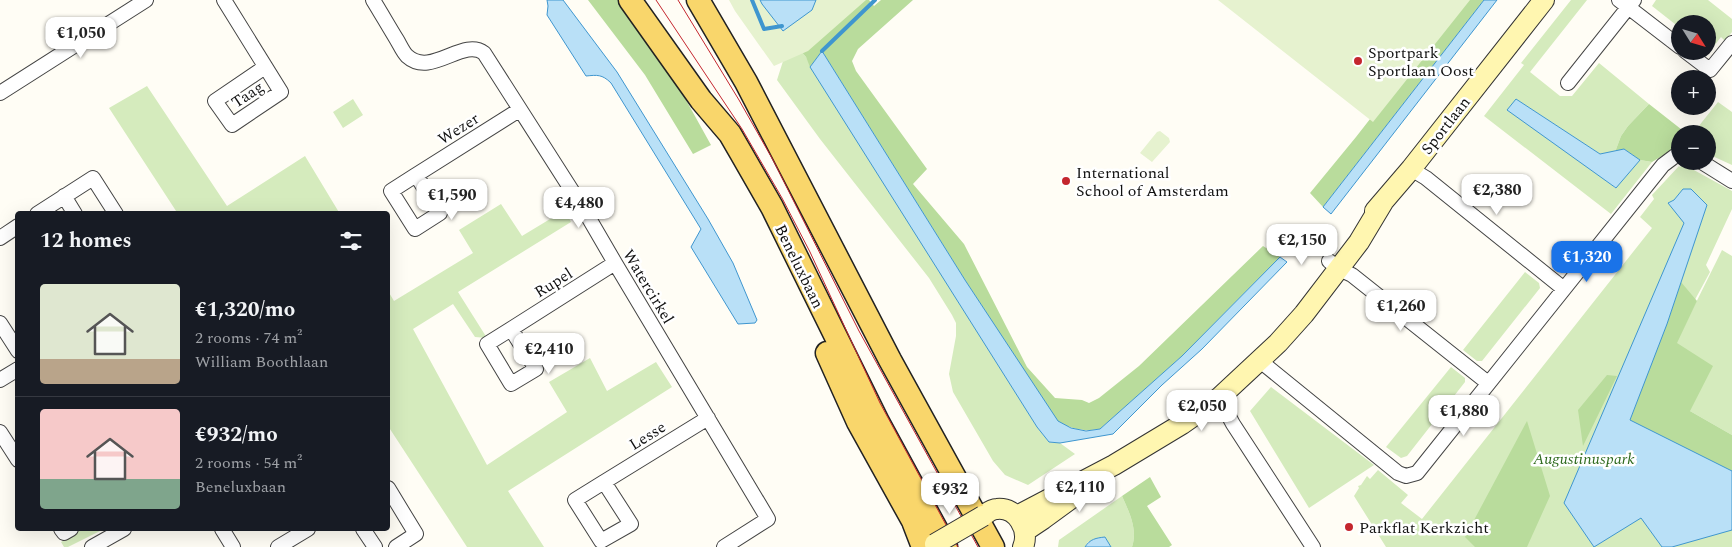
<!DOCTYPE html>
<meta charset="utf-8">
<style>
body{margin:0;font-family:Spectral,serif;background:#20242c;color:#f1f3f6;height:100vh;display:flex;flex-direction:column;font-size:19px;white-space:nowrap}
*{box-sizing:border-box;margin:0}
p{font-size:16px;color:#9ea1a6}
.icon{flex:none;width:28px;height:28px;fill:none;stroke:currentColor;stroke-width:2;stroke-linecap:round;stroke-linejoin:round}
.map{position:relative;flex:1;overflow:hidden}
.side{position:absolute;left:15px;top:211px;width:375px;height:320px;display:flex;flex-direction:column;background:#171b24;border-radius:5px;box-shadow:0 5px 20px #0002}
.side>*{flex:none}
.needle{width:32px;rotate:127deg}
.controls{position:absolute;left:1671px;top:15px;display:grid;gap:10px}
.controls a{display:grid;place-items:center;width:45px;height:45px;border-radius:50%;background:#171b24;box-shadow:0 5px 20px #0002;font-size:25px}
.price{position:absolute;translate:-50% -42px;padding:0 11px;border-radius:10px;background:#fff;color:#222;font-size:16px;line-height:32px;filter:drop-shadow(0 1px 2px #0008)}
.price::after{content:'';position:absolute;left:50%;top:30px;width:15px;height:11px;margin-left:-8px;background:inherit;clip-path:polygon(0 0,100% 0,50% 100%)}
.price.selected{background:#1a73e8;color:#fff}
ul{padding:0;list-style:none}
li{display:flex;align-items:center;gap:15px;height:125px;padding:0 25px}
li+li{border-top:1px solid #363941}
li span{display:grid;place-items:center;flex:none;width:140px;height:100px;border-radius:5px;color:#555}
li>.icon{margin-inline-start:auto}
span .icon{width:60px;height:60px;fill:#fffc;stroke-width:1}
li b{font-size:21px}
h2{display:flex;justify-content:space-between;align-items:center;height:60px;padding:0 25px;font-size:21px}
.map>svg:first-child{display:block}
.green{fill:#d5ebbd}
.forest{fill:#b9dc9c}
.pitch{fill:#e6f2cf}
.water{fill:#b9e0f7;stroke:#3f96cf}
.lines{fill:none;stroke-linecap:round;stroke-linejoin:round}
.stream{stroke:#3f96cf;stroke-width:4}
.street-casing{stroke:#444;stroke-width:16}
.secondary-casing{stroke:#333;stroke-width:22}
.primary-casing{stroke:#222;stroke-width:25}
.street{stroke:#fff;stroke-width:14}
.secondary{stroke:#fff6b0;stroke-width:20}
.primary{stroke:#f9d66b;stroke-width:22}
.tram{stroke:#c4262e;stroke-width:1}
.secondary-bridge-casing{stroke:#333;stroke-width:22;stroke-linecap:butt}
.secondary-bridge{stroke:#fff6b0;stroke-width:20}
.poi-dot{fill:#c4262e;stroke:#fff;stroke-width:2}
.labels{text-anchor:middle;stroke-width:5;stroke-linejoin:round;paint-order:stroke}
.poi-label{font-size:16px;fill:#111;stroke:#fff;text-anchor:start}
.street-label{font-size:16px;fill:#111;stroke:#fff}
.park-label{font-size:16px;font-style:italic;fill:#2f6b1f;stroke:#fff}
</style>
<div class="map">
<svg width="1732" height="547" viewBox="0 0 1732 547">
<rect width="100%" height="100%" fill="#fffdf5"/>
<path class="green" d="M1571 0H1587L1530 72 1560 96H1572L1599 63 1649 104 1628 126 1621 136 1615 152 1600 154 1516 99 1615 188 1640 160 1652 162 1611 214 1484 116 1524 65 1521 63Z
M1656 0H1708L1732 19V32L1725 41 1721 37 1710 51 1708 49V24H1680V28L1652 6Z
M800 50 806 57 817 77 1037 427 1049 442 1060 443 1075 454 1028 485 1005 475 993 461 953 392 949 374 956 336V323L952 315 929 278 820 139 777 80 784 58Z
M147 86 227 206 305 156 340 214H178L109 108Z
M353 99 363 115 343 128 333 112Z
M1718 102 1732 112V165L1708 154V134H1686L1694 132Z
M1683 164 1732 191V209L1706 265 1710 272 1678 331 1653 401 1732 444V547H1386L1354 496 1359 488 1358 486 1361 485 1367 476 1370 479 1378 470 1408 495 1401 503 1422 519 1652 228 1640 217 1654 199 1652 195 1679 166 1680 167Z
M501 204 522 236 565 210 571 222 458 292 487 338 475 337 453 304 413 329 487 465 567 412 549 382 590 358 607 391 656 362 672 387 508 491 544 547H467L388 426V291L394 301 473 253 459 230Z
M1722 250 1732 256V435L1690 411 1676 343Z
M1525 272 1539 283 1540 288 1482 361H1477L1463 350Z
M1451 367 1465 378V382L1407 456 1401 458 1386 447Z
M1271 387 1374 465 1309 508 1250 411Z
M1122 496C1129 512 1138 529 1132 547H1111L1105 537 1088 542 1085 547H1058L1059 540Z
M82 529H104L68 547H64L61 542Z"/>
<path class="forest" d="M588 0H618L671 73 711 145 693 154 645 75Z
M858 0H869L874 6 881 0H913L858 49 852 61 856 71 927 169 913 184 964 244 1027 367 1055 398 1082 400 1089 403 1099 398 1139 366 1263 246 1280 257 1182 356 1100 429C1083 432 1073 429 1058 422L965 280 822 51 810 67 806 57 800 50Z
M1463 0H1484L1323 207 1310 193 1356 137Z
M1649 104 1686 133 1680 134V145L1678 149 1667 153 1652 162 1640 160 1624 149 1615 152 1621 136 1628 126Z
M1681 282 1697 301 1677 343 1713 366 1690 411 1732 435V471L1630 421Z
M1607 375 1617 376 1583 446 1578 410Z
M1527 421 1550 496 1527 547H1475L1465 537Z
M1150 477 1161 497 1147 506 1172 545 1169 547H1132C1138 529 1129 512 1122 496Z"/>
<path class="pitch" d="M729 0H866L808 51 774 66 735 11Z
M1218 0H1470L1373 122Z
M1160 131 1169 138 1170 142 1152 162 1140 153 1157 132Z"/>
<path class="water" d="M547 0H563L617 72 708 219 733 263 757 320 755 323 738 324 691 247 701 229 611 83C602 74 597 75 586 76L547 15 548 6Z
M760 0H816L812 10 783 31 762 4Z
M1484 0H1497L1331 214 1323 207Z
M822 51 965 280 1058 421 1071 428 1086 431 1100 429 1182 356 1280 257 1287 262 1202 349 1162 385 1113 434 1060 443 1049 442 1037 427 810 67Z
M1516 99 1600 154 1624 149 1640 160 1616 188 1507 110Z
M1691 189 1707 205 1667 324 1630 420 1732 471V530L1672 547H1662L1641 518 1594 547 1564 503 1684 223 1668 203 1674 200 1683 189Z
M1105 537 1111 547H1085C1090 539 1096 538 1105 537Z"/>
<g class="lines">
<path class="stream" d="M752 0 764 29 782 26
M822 51 875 0"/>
<g class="street-casing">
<path id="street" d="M224 0 281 92 232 125 215 101 265 67
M373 0C381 13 389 27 397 40 400 45 403 52 407 56 431 78 463 37 484 53L583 208 615 263 768 519 724 547
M1619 0 1680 47
M1685 51 1710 70 1732 43
M1568 83 1634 0
M0 93 146 0
M1700 161 1732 181
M1411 169 1426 178 1564 289
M416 175 391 191 415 229 440 213 416 175 519 110
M64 196 75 214
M37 214 93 178 116 214
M0 238 18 226
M1329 261 1339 269 1352 275 1488 383
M0 323 18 351
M511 329 487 344 511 384 536 369 511 329 615 263
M1259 360 1398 473 1406 476 1417 473 1663 165 1675 156 1680 155
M0 380 18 369
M1219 398 1233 424 1313 547
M0 432 18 460
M604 482 575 500 601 541 631 524 604 482 708 418
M388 488 416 534 396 547
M61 529 64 533 71 529
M222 529 233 547
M363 529 375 547
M92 547 124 529
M278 547 308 529"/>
</g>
<g class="secondary-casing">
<path id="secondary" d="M1375 211 1411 169 1544 0
M983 516C987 513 991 509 997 509 1017 507 1030 530 1023 547
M1017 516 1114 465 1182 424 1219 398 1278 343 1304 314 1359 242 1383 202
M1025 531 1043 519 1073 497"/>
</g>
<g class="primary-casing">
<path id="primary" d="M630 0 701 100 730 134 741 153 772 207 878 422 946 547
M698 0 746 82 890 360 993 547
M827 353 858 422 913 521 923 547"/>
</g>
<use href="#street" class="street"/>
<use href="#secondary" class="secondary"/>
<use href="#primary" class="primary"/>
<path class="tram" d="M656 0 742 129 782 198 810 252 880 403 958 547
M678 0 739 100 773 160 859 331 978 547"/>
<g class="secondary-bridge-casing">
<path id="secondary-bridge" d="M935 544 983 516"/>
</g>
<use href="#secondary-bridge" class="secondary-bridge"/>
</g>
<g class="poi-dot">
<circle cx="1358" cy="61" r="5"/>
<circle cx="1066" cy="181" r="5"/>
<circle cx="1349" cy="527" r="5"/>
</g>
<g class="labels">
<g class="poi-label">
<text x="1368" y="58">Sportpark<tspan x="1368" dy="18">Sportlaan Oost</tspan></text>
<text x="1076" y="178">International<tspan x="1076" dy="18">School of Amsterdam</tspan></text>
<text x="1359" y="533">Parkflat Kerkzicht</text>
</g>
<g class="street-label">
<text transform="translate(247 94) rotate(-34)" y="6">Taag</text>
<text transform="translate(1445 125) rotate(-52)" y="6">Sportlaan</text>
<text transform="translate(458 128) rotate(-32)" y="6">Wezer</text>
<text transform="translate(800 266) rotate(64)" y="6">Beneluxbaan</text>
<text transform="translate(553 282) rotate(-32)" y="6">Rupel</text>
<text transform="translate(649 286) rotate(59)" y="6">Watercirkel</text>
<text transform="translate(647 435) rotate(-32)" y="6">Lesse</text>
</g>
<g class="park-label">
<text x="1584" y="464">Augustinuspark</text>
</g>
</g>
</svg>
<div class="controls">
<a><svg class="needle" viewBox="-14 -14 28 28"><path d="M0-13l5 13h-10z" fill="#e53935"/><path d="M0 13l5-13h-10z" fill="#9ea1a6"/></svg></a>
<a>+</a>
<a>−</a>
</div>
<b class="price" style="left:81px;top:59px">€1,050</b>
<b class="price" style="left:1497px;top:216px">€2,380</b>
<b class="price" style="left:452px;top:221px">€1,590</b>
<b class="price" style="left:579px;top:229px">€4,480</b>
<b class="price" style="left:1302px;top:266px">€2,150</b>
<b class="price selected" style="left:1587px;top:283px">€1,320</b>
<b class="price" style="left:1401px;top:332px">€1,260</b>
<b class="price" style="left:549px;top:375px">€2,410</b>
<b class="price" style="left:1202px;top:432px">€2,050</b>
<b class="price" style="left:1464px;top:437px">€1,880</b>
<b class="price" style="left:1080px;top:513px">€2,110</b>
<b class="price" style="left:950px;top:515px">€932</b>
<section class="side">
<h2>12 homes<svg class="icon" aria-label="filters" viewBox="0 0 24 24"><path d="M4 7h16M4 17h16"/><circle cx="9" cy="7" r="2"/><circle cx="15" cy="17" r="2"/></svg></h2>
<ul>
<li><span style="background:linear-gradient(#dfe7d0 75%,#b9a48a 0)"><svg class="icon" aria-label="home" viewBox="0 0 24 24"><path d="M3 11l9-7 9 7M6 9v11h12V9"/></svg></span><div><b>€1,320/mo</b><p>2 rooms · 74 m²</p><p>William Boothlaan</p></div></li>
<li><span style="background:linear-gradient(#f6c9c9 70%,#7fa58c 0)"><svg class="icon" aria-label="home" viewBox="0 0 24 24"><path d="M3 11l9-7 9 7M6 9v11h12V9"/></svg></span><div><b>€932/mo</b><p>2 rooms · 54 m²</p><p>Beneluxbaan</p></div></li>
</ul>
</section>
</div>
